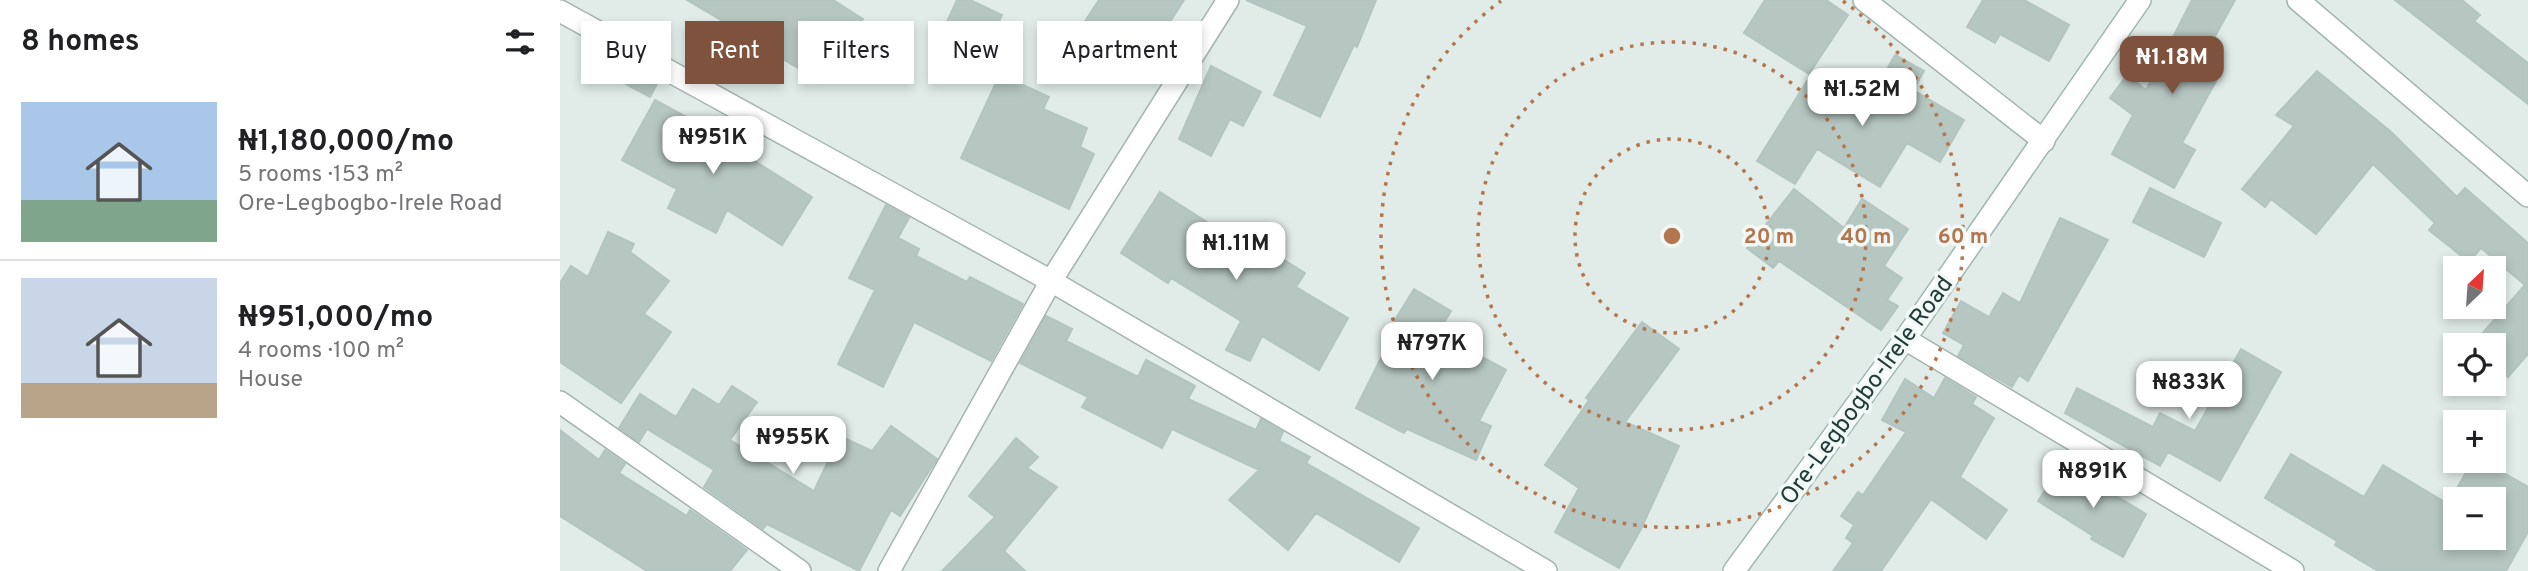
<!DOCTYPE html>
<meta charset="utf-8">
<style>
body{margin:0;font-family:Overpass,sans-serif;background:#f2f2f2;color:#202124;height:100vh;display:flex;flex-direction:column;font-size:26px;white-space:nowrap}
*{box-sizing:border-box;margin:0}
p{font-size:23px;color:#757577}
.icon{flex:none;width:38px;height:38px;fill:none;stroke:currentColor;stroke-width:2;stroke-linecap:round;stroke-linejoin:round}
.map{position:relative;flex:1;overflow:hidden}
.panel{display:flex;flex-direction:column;background:#fff;width:560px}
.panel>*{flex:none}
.hud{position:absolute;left:21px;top:21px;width:665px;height:63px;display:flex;gap:14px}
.needle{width:46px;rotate:25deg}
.fabs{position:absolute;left:1883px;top:256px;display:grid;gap:14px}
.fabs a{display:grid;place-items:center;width:63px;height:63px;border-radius:0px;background:#fff;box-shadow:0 4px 10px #0003;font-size:35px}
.price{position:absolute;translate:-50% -60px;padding:0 16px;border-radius:14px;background:#fff;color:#222;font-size:23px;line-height:46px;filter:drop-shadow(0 2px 4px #0008)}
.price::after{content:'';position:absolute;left:50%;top:42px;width:21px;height:16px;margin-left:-10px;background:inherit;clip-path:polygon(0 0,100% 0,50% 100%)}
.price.selected{background:#7e523c;color:#fff}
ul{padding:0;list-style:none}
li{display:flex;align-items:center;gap:21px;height:175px;padding:0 21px}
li+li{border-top:2px solid #e0e0e0}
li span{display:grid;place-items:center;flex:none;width:196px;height:140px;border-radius:0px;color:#555}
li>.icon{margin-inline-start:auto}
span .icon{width:84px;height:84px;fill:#fffc;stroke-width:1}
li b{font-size:30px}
h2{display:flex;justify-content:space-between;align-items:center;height:84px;padding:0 21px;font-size:30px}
.chip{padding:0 24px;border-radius:0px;background:#fff;box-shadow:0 4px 10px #0003;font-size:24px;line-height:63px}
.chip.selected{background:#7e523c;color:#fff}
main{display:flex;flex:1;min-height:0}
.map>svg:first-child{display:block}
.building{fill:#b6c6c1;stroke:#b3c5c0;stroke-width:2;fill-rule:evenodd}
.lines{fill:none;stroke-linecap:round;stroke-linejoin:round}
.street-casing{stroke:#a4b4b0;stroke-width:24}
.secondary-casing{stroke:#9fb7b1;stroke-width:24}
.street{stroke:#fff;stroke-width:21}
.secondary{stroke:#fff;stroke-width:21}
.ring{fill:none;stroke:#b3764f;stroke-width:3.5;stroke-dasharray:3.5 7}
.labels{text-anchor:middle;stroke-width:7;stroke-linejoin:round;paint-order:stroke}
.street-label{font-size:24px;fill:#213c38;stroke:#f1f8f5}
.centre{fill:#b3764f;stroke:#f1f8f5;stroke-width:3.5}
.ring-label{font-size:21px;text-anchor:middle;font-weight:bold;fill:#b3764f;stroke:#f1f8f5;stroke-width:7;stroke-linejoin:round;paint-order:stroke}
</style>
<main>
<section class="panel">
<h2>8 homes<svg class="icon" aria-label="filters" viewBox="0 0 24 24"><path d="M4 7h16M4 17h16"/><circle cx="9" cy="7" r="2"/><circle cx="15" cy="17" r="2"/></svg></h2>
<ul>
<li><span style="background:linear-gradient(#a9c7e8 70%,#7fa58c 0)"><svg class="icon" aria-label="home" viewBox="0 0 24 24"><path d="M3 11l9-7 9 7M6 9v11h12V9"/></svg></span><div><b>₦1,180,000/mo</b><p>5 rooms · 153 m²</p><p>Ore-Legbogbo-Irele Road</p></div></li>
<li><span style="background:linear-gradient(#c9d6e8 75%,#b9a48a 0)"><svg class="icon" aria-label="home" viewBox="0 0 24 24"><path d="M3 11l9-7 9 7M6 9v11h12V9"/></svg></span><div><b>₦951,000/mo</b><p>4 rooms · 100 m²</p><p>House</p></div></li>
</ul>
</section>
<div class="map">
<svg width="1968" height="571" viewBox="0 0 1968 571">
<rect width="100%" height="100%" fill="#e1ece8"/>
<path class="building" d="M127 0H273L303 19 263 83 216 55 207 75 159 52 171 26Z
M397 0H410L442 15 414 74 372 54Z
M539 0H624L576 74 516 35Z
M686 0H816L797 47 794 45 760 117 714 95 747 26Z
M1205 0H1266L1288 15 1249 74 1184 33Z
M1423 0H1464L1509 25 1489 61 1440 34 1435 43 1407 27Z
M1632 0H1675L1642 60 1662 70 1622 143 1635 150 1614 188 1552 154 1573 115 1550 98 1567 75 1586 90Z
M1835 0H1902L1920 15 1914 21 1968 63V104Z
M1335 55 1364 71 1353 90 1404 120 1380 162 1347 143 1320 187 1257 149 1235 184 1197 161 1247 81 1302 114Z
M54 56 99 80 90 97 45 73Z
M651 66 701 92 683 126 670 119 651 156 619 139Z
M1757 71 1830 131 1897 197 1905 188 1968 243V354L1948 377 1934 365V345H1912L1965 285 1921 248 1909 262 1869 230 1875 223 1813 164 1756 234 1711 199 1705 207 1682 189 1734 126 1716 115Z
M440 74 489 97 483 109 527 128 520 147 534 154 509 209 401 158Z
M95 100 143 126 140 130 194 157 193 160 252 197 222 245 167 210 156 233 108 208 117 189 62 160Z
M1590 188 1661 223 1644 257 1573 222Z
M1234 189 1284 228 1302 199 1348 229 1324 266 1342 278 1327 300 1338 306 1321 330 1219 261 1213 268 1187 248Z
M600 192 683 245 687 237 745 273 736 287 788 318 759 370 702 336 690 361 666 350 681 321 611 278 608 283 561 253Z
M326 205 349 218 338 238 359 249 356 256 407 282 410 277 463 304 431 361 354 322 323 387 278 364 315 290 289 278Z
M1500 218 1548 240 1468 381 1459 375 1452 387 1398 356 1404 345 1383 333 1401 301 1429 317 1443 293 1460 303Z
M48 232 74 244 70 252 109 281 84 314 111 332 61 403 0 362V283L11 266 28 277Z
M854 289 891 311 878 333 946 370 919 421 931 426 916 460 847 429 844 433 796 408 829 342 845 352 830 328Z
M486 316 512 329 506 341 578 377 586 360 635 386 628 399 696 430 701 419 723 432 719 441 750 457 746 463 859 528 839 562 756 513 728 550 669 500 699 470 612 429 602 448 522 407 528 397 460 363Z
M1082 322 1119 349 1065 422 1119 446 1080 531 1059 568 995 532 1019 488 985 465 1029 400 1026 398Z
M1681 349 1721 372 1660 481 1608 452 1600 466 1505 413 1517 388 1593 427 1600 413 1635 431Z
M1385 378 1416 397 1412 404 1434 418 1400 477 1447 510 1426 539 1371 499 1321 571H1273L1293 543 1286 538 1294 525 1281 516 1298 492 1303 495 1346 432 1322 420 1345 379 1374 398Z
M172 386 197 402 170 440 254 491 280 436 312 451 331 426 377 459 340 516 331 510 299 571 207 524 203 529 144 487 154 470 87 429 79 442 59 428 80 394 116 417 133 389 159 405Z
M0 430 39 460 45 450 65 464 59 473 127 516 130 510 187 550 170 571H87L0 516Z
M456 438 478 457 467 468 497 487 444 551 465 571H382L435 517 409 496Z
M1731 454 1804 497 1823 465 1888 504 1913 460H1921L1968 487V532L1946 571H1818L1775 545 1777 541 1705 498ZM1895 499H1934V537H1895Z
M1503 464 1586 514 1563 557 1531 539 1533 536 1478 501Z"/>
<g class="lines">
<g class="street-casing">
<path id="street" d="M1304 0 1484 141
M1738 0 1968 196
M0 11 491 281 986 571
M1345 339 1733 571
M0 402 240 571
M329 571 491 281 668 0"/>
</g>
<g class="secondary-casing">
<path id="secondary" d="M1174 571 1345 339 1580 0"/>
</g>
<use href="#street" class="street"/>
<use href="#secondary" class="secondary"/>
</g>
<g class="ring">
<circle cx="1112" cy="236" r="97"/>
<circle cx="1112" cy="236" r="194"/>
<path d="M1283 1A291 291 0 1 1 941 1"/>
</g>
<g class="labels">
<g class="street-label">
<text transform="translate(1306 390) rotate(-54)" y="8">Ore-Legbogbo-Irele Road</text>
</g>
</g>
<circle cx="1112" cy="236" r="10" class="centre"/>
<g class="ring-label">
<text x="1209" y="243">20 m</text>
<text x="1306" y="243">40 m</text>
<text x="1403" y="243">60 m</text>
</g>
</svg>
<div class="fabs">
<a><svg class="needle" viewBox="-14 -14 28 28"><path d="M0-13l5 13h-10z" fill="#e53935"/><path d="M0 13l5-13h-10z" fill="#757577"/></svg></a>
<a><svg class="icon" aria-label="locate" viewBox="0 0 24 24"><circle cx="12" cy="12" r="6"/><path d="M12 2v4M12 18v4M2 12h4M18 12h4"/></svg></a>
<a>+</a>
<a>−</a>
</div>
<b class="price selected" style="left:1612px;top:96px">₦1.18M</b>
<b class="price" style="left:1302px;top:128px">₦1.52M</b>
<b class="price" style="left:153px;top:176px">₦951K</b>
<b class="price" style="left:676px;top:282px">₦1.11M</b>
<b class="price" style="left:872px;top:382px">₦797K</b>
<b class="price" style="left:1629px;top:421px">₦833K</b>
<b class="price" style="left:233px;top:476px">₦955K</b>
<b class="price" style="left:1533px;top:510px">₦891K</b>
<div class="hud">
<a class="chip">Buy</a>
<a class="chip selected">Rent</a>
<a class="chip">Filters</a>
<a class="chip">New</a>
<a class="chip">Apartment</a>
</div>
</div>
</main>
